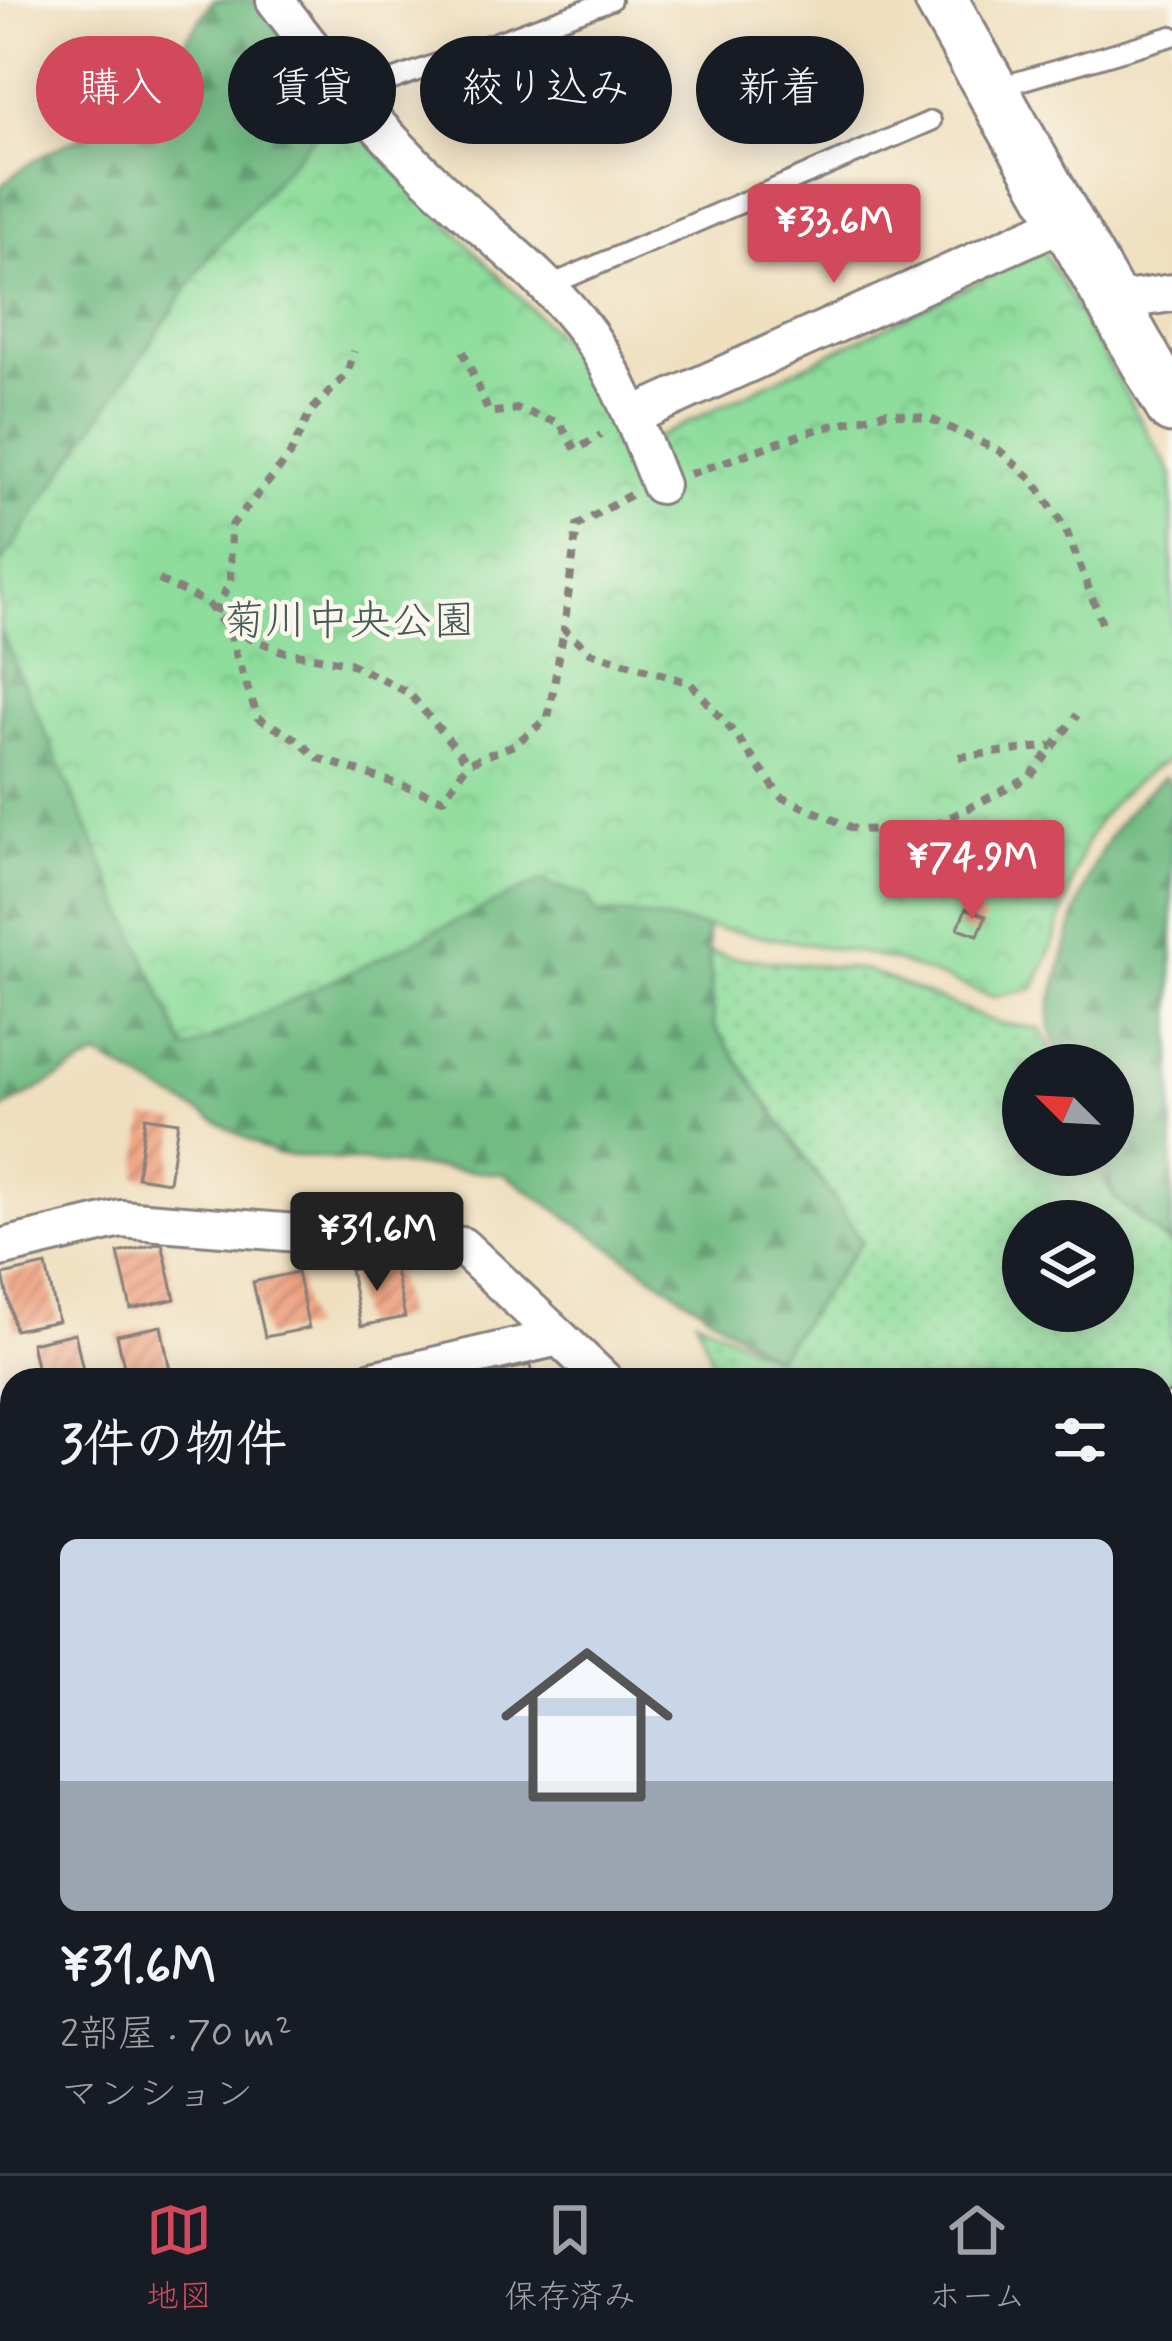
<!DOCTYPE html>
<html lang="ja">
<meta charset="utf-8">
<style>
body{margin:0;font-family:Mynerve,"Klee One",sans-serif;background:#20242c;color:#f1f3f6;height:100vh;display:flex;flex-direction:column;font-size:45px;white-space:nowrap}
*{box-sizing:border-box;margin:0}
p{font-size:39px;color:#9ea1a6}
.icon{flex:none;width:66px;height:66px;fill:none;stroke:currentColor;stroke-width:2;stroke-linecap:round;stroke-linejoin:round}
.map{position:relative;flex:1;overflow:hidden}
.drawer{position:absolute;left:0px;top:1368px;width:1173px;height:807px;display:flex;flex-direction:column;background:#171b24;border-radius:36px 36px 0 0;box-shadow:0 6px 30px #0003}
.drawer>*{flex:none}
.top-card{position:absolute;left:36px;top:36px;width:1101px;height:108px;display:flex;gap:24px}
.needle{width:78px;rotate:294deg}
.buttons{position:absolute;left:1002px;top:1044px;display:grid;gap:24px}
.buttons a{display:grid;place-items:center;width:132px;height:132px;border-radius:50%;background:#171b24;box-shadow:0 6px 30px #0003;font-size:60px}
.price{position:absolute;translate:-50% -102px;padding:0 27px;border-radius:12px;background:#d1495b;color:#fff;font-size:39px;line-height:78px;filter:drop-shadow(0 3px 6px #0008)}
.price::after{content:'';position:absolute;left:50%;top:72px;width:36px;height:27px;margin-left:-18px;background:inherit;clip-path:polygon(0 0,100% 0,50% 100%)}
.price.active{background:#222;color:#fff}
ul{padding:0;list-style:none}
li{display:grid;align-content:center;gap:24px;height:636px;padding:0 60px}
li span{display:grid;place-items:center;height:372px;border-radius:18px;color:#555}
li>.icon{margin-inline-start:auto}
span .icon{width:216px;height:216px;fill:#fffc;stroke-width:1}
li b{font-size:51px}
h2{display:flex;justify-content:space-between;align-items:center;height:144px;padding:0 60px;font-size:51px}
.pill{padding:0 42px;border-radius:54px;background:#171b24;box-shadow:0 6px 30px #0003;font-size:42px;line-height:108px}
.pill.active{background:#d1495b;color:#fff}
.menu{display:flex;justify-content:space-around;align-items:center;height:168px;border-top:3px solid #363941;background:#171b24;font-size:33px;color:#9ea1a6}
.menu a{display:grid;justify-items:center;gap:6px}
.menu .active{color:#d1495b}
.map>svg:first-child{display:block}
.grass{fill:url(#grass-dots);stroke:#58806c;stroke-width:3;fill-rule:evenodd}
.forest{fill:url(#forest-firs);stroke:#4a6f60;stroke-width:3}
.park{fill:url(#park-crowns);stroke:#58806c;stroke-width:3}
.building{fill:url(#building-hatch)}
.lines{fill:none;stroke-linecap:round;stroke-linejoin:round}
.lane-casing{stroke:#88807d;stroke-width:24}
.street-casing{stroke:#88807d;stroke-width:42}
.secondary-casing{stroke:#88807d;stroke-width:57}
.path{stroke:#88807d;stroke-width:8;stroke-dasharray:9 9;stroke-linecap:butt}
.lane{stroke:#fff;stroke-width:18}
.street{stroke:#fff;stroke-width:36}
.secondary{stroke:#fff;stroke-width:51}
.labels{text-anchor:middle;stroke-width:9;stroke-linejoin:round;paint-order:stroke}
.park-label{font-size:42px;fill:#425a58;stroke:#fbf7ec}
</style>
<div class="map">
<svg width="1172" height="2173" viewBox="0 0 1172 2173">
<defs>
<pattern id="grass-dots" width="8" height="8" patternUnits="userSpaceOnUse" patternTransform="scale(3)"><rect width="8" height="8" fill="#8edd9c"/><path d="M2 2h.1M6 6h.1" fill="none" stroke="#7abd87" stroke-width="1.8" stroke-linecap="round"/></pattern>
<pattern id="forest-firs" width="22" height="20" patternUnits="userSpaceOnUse" patternTransform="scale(3)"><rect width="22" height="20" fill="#72bc84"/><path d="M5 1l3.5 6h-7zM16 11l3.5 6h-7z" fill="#5d986d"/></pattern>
<pattern id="park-crowns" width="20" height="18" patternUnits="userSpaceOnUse" patternTransform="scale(3)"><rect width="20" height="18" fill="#8edd9c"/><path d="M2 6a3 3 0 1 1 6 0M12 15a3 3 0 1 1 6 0" fill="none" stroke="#7abd87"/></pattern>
<pattern id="building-hatch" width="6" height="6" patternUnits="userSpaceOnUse" patternTransform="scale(3)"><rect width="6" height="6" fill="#efa381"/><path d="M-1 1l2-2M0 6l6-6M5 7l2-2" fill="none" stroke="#c1846b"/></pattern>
</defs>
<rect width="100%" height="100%" fill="#fbf7ec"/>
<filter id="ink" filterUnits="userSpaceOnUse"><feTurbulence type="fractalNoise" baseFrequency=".00833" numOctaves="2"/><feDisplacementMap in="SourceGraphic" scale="24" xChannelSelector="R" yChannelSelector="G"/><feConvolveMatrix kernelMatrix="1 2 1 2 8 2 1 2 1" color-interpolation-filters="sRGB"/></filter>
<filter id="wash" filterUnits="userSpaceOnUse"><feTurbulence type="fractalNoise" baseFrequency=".004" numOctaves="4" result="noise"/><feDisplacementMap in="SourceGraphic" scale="48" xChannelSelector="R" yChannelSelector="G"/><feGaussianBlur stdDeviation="2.7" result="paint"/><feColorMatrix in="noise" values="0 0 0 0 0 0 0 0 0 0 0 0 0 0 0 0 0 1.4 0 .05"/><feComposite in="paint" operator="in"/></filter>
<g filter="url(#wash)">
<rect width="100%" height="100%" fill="#efdfbf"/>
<path class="grass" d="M708 951 729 957 866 970 997 1023 1041 1029 1059 1065H1023V1155H1090L1115 1198 1172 1246V1388L1161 1397V1380H719L696 1318 775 1358 862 1241 714 1026ZM1023 1221H1113V1311H1023Z"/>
<path class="forest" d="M213 0H257L310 70 357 266 700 833 714 1026 862 1241 775 1359 504 1174 275 1154 98 1056 0 1110V188C32 153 79 142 118 115 158 87 186 39 213 0Z
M1165 777 1172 785V1246L1115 1198 1100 1155H1113V1065H1063L1050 1026V1007C1075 920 1087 834 1165 777Z"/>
<path class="park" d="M337 110 574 353 625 453 1043 250 1172 475V758C1055 824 1086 890 1033 989L994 997 896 961 861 953 629 914 596 913 587 896 540 881 186 1051 0 630V565L208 258Z"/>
<g id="blocks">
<path class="building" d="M966 908 986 916 978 935 958 928Z
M145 1117 178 1122 169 1182 137 1177Z
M162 1243 175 1299 131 1309 118 1253Z
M393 1261 405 1317 361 1326 350 1270Z
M46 1265 58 1321 15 1330 3 1275Z
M297 1272 309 1328 265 1337 253 1282Z
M161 1326 172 1380H127L117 1335Z
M75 1333 85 1380H39L31 1343Z
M530 1365 533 1380H487L486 1375Z
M1161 1441 1172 1453V1483L1161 1494Z
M12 1496V1554L4 1556 0 1498Z
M1172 1677V1712L1161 1704V1691Z
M12 1702V1761L0 1764V1705Z
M1161 1751 1172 1761V1812L1165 1820 1161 1817Z
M4 1919 12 1975 0 1978V1920Z
M4 2023 12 2080 0 2083V2024Z
M1161 2066 1172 2071V2153L1161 2148Z
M583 2163H641L636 2173H578Z
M856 2163H914L909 2173H851Z"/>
</g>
</g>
<g filter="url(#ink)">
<use href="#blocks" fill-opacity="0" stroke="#88807d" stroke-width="3"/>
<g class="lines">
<g class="lane-casing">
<path id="lane" d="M996 88 1172 36
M349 96 611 0
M546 287 931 121"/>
</g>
<g class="street-casing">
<path id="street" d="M275 0C325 66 377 130 438 187 488 235 549 279 589 335 620 380 640 435 660 485
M1111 302 1172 293
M632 416 1065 221
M0 1248 121 1219 462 1246 559 1337
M373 1380 559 1337 604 1380
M1161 1421 1172 1412
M0 1466 12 1463
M1161 1593 1172 1604
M0 1684 12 1681
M0 1902 12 1899
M1128 2163 1149 2173
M153 2173 158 2163
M439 2173 444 2163
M711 2173 716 2163
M996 2173 1001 2163"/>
</g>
<g class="secondary-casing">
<path id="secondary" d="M941 0 1172 407
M1161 1916 1172 1922
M0 2155 12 2152"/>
</g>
<path class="path" d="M463 351 489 413 517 409 560 423 576 450 601 435
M690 474 808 432 887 412 931 419 1000 451 1034 481 1066 530 1104 628
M630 495 577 526 564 629 590 652 690 683 735 734 781 797 857 830 929 828 1030 777 1077 715
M159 580 207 603 227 628 258 718 296 739 318 758 443 799 468 763 514 745 548 718 564 629
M215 613 230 581 231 526 289 457 310 412 347 374 354 351
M228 629 285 652 349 663 409 693 468 763
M959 757 1052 746"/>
<use href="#lane" class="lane"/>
<use href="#street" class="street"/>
<use href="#secondary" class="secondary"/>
</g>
</g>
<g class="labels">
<g class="park-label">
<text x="349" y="634">菊川中央公園</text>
</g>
</g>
</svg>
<div class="buttons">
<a><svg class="needle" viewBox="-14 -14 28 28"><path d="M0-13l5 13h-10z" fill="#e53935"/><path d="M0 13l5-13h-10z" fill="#9ea1a6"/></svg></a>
<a><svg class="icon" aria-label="layers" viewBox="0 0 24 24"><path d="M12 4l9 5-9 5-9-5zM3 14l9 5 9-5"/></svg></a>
</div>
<b class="price" style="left:834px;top:286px">¥33.6M</b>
<b class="price" style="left:972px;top:922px">¥74.9M</b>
<b class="price active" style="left:377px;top:1294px">¥31.6M</b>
<div class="top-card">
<a class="pill active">購入</a>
<a class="pill">賃貸</a>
<a class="pill">絞り込み</a>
<a class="pill">新着</a>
</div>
<section class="drawer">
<h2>3件の物件<svg class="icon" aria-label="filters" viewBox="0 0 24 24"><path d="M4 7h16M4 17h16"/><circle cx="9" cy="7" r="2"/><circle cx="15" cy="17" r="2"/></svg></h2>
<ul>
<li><span style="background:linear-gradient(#c9d6e8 65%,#9aa5b1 0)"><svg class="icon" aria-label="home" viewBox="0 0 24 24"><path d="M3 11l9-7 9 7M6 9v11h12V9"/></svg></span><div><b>¥31.6M</b><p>2部屋 · 70 m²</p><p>マンション</p></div></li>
</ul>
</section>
</div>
<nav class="menu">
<a class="active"><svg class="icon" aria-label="map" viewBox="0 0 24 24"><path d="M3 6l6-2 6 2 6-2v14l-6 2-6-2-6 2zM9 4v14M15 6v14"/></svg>地図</a>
<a><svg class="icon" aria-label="saved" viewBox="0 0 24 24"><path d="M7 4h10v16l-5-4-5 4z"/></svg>保存済み</a>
<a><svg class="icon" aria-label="home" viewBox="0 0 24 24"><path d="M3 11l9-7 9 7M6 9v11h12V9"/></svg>ホーム</a>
</nav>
